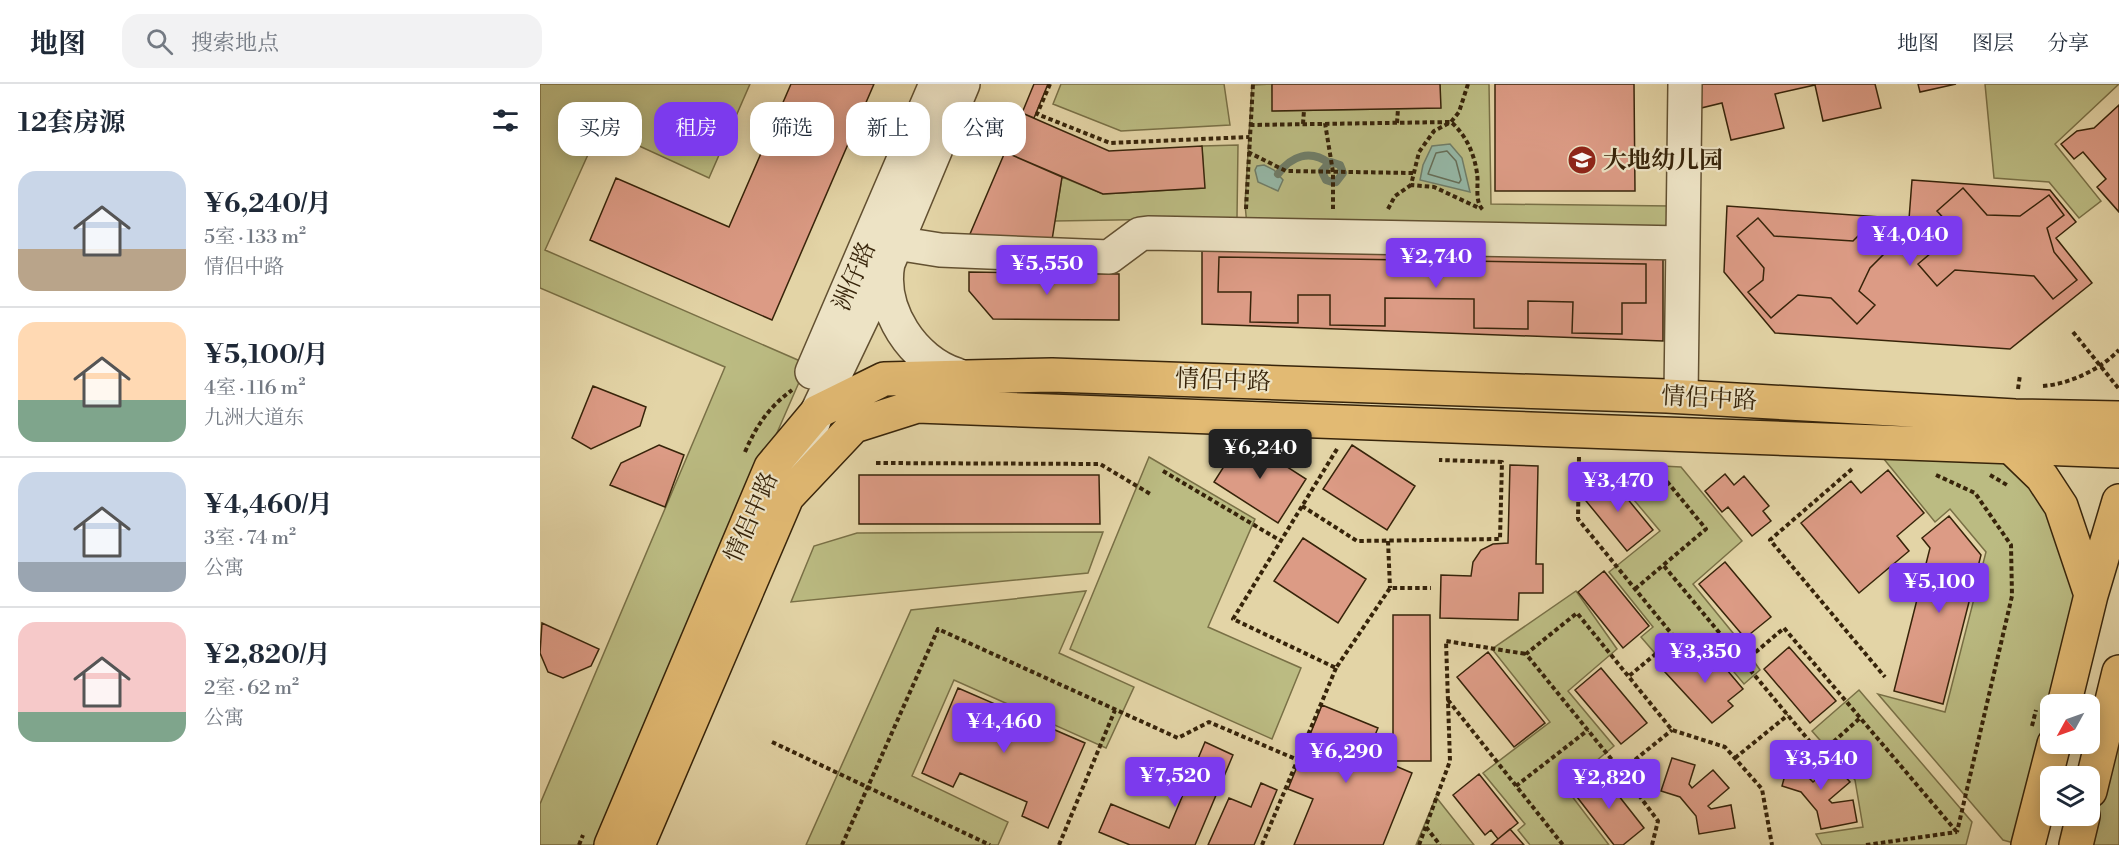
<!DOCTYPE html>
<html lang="zh">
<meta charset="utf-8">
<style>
body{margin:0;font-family:"Libre Bodoni","Noto Serif SC",serif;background:#f2f2f3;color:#1f2937;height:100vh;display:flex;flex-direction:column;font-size:22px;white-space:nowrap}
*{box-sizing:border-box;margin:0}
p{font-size:20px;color:#747a83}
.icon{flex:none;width:33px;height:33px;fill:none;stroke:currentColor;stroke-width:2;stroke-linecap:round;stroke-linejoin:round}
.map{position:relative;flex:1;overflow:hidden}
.sheet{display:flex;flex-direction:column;background:#fff;width:540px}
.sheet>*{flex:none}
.top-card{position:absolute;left:18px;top:18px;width:570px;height:54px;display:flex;gap:12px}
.needle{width:39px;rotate:230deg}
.controls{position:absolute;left:1500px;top:610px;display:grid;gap:12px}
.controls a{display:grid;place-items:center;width:60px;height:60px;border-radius:12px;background:#fff;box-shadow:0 3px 15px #0003;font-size:30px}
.price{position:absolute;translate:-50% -51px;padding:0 14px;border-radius:6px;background:#7c3aed;color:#fff;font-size:20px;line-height:39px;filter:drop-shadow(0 2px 3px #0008)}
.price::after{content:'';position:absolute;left:50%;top:36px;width:18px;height:14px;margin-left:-9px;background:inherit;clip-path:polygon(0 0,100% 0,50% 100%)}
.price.active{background:#222;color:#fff}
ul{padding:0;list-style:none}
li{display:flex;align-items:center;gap:18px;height:150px;padding:0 18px}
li+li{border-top:2px solid #e0e1e3}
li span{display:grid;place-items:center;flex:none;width:168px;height:120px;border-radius:18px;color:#555}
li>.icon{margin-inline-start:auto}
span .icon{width:72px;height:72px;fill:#fffc;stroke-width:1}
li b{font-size:26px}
h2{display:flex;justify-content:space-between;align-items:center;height:72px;padding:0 18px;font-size:26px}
.tag{padding:0 21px;border-radius:18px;background:#fff;box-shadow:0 3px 15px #0003;font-size:21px;line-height:54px}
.tag.active{background:#7c3aed;color:#fff}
header{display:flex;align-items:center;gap:36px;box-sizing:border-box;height:84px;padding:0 30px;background:#fff;border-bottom:2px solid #e0e1e3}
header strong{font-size:28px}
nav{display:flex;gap:33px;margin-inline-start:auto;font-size:21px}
.search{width:420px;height:54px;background:#f2f2f3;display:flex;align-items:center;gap:15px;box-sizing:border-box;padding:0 21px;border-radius:18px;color:#747a83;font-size:22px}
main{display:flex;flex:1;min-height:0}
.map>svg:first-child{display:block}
.green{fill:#bbbb82;stroke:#797046;stroke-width:1.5}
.water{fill:#95b8a7;stroke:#6f7d68;stroke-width:1.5}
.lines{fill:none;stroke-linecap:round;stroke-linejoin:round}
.shore{stroke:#666e58;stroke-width:1.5}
.stream{stroke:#6f7d68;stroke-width:8}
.building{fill:#dc9b85;stroke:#37240a;stroke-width:1.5}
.minor-casing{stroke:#625031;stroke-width:36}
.major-casing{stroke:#37240a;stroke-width:36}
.highway-casing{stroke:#37240a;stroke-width:36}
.path{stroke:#37240a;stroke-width:4;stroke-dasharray:4.5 3;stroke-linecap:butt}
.minor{stroke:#ede3c5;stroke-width:33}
.major{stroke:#e2ba73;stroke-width:33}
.highway{stroke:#e2ba73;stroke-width:33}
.labels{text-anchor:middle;stroke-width:4.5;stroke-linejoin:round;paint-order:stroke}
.poi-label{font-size:24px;font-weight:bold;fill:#37240a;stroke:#ede3c5;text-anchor:start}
.street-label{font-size:24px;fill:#37240a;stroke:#ede3c5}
</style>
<header>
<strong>地图</strong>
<div class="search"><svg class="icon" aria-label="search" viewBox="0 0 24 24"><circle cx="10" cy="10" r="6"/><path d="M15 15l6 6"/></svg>搜索地点</div>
<nav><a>地图</a><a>图层</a><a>分享</a></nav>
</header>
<main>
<section class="sheet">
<h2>12套房源<svg class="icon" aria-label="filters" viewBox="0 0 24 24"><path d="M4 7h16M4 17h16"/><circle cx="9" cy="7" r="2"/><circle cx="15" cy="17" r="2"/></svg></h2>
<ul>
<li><span style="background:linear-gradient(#c9d6e8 65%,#b9a48a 0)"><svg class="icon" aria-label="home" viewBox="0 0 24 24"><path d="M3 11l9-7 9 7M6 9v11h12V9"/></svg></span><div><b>¥6,240/月</b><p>5室 · 133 m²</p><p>情侣中路</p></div></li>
<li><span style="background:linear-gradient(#ffd9b3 65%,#7fa58c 0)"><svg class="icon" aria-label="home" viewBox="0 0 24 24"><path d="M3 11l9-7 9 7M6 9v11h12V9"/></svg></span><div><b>¥5,100/月</b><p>4室 · 116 m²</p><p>九洲大道东</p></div></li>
<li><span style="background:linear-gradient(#c9d6e8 75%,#9aa5b1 0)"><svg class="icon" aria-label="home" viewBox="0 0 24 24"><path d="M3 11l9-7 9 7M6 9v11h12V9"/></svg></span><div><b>¥4,460/月</b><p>3室 · 74 m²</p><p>公寓</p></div></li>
<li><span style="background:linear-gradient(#f6c9c9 75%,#7fa58c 0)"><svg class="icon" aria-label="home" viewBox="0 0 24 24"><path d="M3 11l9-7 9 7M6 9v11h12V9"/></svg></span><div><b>¥2,820/月</b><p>2室 · 62 m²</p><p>公寓</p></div></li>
</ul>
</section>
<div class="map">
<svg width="1579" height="761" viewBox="0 0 1579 761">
<rect width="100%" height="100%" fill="#e3d4a6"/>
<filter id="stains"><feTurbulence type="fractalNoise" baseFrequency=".00333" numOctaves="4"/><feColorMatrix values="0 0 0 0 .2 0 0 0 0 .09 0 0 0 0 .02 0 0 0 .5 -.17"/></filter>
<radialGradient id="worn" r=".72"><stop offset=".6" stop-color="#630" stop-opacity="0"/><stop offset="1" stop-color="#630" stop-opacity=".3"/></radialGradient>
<path class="green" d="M0 0H210L169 94 60 44 5 166 267 280 57 761H0V720L185 283 0 204Z
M521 0H684L690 41 581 47 513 20Z
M732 0 733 27 900 24V0H949L951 120 1131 122 1143 150 707 142 705 120 712 1Z
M1445 0H1579L1515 60 1561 117 1539 134 1509 98 1454 94Z
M698 61 697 134 515 137 522 93 563 110 664 104 662 62Z
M1335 364 1468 369 1493 393 1543 513 1510 621V642L1481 761 1463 756 1338 610 1405 628 1446 468 1410 425 1395 438Z
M609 373 715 435 668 543 761 584 732 655 530 565Z
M1063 379 1141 383 1202 457 1153 500 1202 560 1220 586 1204 600 1163 551 1126 582 1101 553 1113 543 1069 488 1120 447Z
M563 448 548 489 251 518 274 462 317 449Z
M546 507 519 569 594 603 566 664 414 596 372 692 468 738 458 761H266L371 526Z
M1036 507 1077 565 1028 607 1074 662 1025 703 1069 761H990L978 746 985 740 943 689 1010 638 952 565Z
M1319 606 1432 738 1426 761H1282L1276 750 1323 743 1315 696 1272 647Z
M1579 610V761H1541Z
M896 713 934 761H876Z"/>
<path class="water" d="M910 60 922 74 930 108 880 96 883 81 892 62Z
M724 81 734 86 743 96 738 107 718 98 715 86 717 82Z"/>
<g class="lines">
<path class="shore" d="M907 67 916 77 921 96 919 99 888 90 896 69Z"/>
<path class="stream" d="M791 78 800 81 802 86
M738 90C751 72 770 65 789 79L782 87
M783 90 786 96 792 98
M796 98 803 89"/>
</g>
<path class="building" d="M251 0H334L232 236 50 156 76 94 189 143Z
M494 0H508L494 34 482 29Z
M732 0H900L901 24 732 27Z
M955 0H1094L1095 107H955Z
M1151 0H1335L1341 24 1283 37 1275 1 1235 10 1244 44 1191 56 1182 19 1157 25Z
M1378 0H1416L1380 8Z
M1579 21V128L1557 103 1566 95 1543 68 1534 75 1521 60 1537 47 1554 44Z
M482 29 569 67 662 62 665 104 563 110 465 68Z
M465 68 522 93 512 156 427 157Z
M1372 96 1510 106 1536 138 1516 154 1552 199 1470 265 1235 249 1184 188 1187 122 1369 135Z
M1423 104 1447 131 1480 132 1509 111 1524 131 1507 144 1514 168 1537 196 1513 215 1494 192 1415 186 1397 202 1378 180 1410 153V141L1397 127Z
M1218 134 1234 152 1313 157 1334 136 1356 158 1330 184 1319 207 1335 221 1317 240 1291 214 1258 211 1231 234 1208 208 1223 196 1224 184 1197 152Z
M662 165 1123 172V257L662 240Z
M679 173 1106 180V219H1082V250L1032 249 1033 218 988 217V245L934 244V215L845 214V242L790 241V211H758V239L710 238 711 208H678Z
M429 188 579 190V236L453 235 429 207Z
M53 302 106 323 100 342 51 365 32 354Z
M702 354 766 395 738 439 674 398Z
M119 361 144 371 125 423 70 401 81 379Z
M812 361 875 402 847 446 783 405Z
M970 381 998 382 996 480H1003V509H979L978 536 900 534 901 491 931 492 933 478 941 466 953 460 968 459Z
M1348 386 1384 429 1357 452 1369 467 1319 509 1261 439 1311 397 1321 409Z
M1185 390 1194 401 1204 392 1229 422 1223 427 1231 437 1212 452 1188 423 1182 428 1165 407Z
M319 391H559L560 440H319Z
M1068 391 1113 446 1087 467 1042 412Z
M1409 432 1441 471 1403 620 1354 607 1390 464 1382 454Z
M763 454 826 495 798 539 734 497Z
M1185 478 1231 533 1205 554 1159 500Z
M1064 487 1109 542 1083 564 1038 508Z
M853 531H890L891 677H853Z
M2 539 59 565 51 582 23 594 8 588 0 569Z
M1249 563 1296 617 1270 639 1224 585Z
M1163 565 1172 576 1176 573 1203 605 1188 617 1193 622 1172 639 1125 588 1148 569 1152 574Z
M948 568 1005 639 974 663 917 593Z
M1061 584 1107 639 1081 660 1035 606Z
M418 604 545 659 508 744 482 732 487 718 420 689 413 703 382 689Z
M782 621 838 644 827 670 872 689 843 761H754L773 715 748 705Z
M665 658 693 671 655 761H590L559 748 571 720 629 744Z
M1251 669 1276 676 1270 695 1273 698 1294 680 1310 698 1289 716 1292 719 1313 716 1317 738 1281 745 1277 727 1261 708 1242 702Z
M1132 674 1155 681 1149 700 1152 704 1173 686 1189 704 1168 722 1171 725 1191 721 1195 744 1159 750 1156 732 1140 713 1121 707Z
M1060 688 1104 744 1083 761H1074L1034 709Z
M939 690 978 739 958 755 951 746 945 751 913 711Z
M721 699 737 706 714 761H668L689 714 711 723Z
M970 745 984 761H951L958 755Z"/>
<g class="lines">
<g class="minor-casing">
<path id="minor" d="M356 159 400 166 569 173 600 150 608 149 1143 159
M348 179C339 226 373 277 417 291
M272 288 396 0
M1141 312 1145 0
M247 413 277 328 349 177 423 0"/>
</g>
<g class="major-casing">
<path id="major" d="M1471 363 1502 393 1521 422 1551 511
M1524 621 1551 511 1579 417
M1550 707 1579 588
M1488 761 1514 660
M1536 761 1543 732"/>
</g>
<g class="highway-casing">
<path id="highway" d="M71 761 231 383 277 328 344 295 512 291 1127 312 1475 332 1579 334
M98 761 247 413 314 342 377 322 1579 367"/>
</g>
<path class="path" d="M510 0 497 30 570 59 709 53
M928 0 919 28 911 38 894 47 879 68 871 101 894 103 939 124
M785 39 793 88V125
M857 39 858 25
M763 40 764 26
M710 41 911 38C926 51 934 69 937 89 939 101 934 117 943 126
M708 68 746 87 873 89
M706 125 713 0
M848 125 855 112 871 101
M1533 248 1579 305
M1503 302C1530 300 1561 285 1579 266
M1478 305 1480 291
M797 365 693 535 796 584 850 504H891
M205 368C216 342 229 323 252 306
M1039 373 1038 435 1135 554 1089 592
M336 379 560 380 612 411
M1312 385 1230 456 1345 593
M623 387 741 457
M1396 391 1435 409 1471 461 1472 512 1417 748
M1450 391 1467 401
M762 422 817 457 960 455 962 378 899 376
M848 457 850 504
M1124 482 1280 670 1320 634
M1095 505 1166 445 1111 378
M1204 578 1244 544 1416 747
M908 616 1023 761
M1492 642 1496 626
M232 658 450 761
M1195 674 1248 631
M1081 687 986 570 1037 529 1132 646 1185 663 1222 705 1232 761
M976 702 1048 646
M886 743 900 761
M39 761 43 751
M302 761 398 545 638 654 669 638 758 676
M519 761 575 626
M722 761 796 584
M879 761 910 677 906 557 986 570
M1112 761 1118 737 1081 687 1132 646
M1326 761 1417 748"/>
<use href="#minor" class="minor"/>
<use href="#major" class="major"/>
<use href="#highway" class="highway"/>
</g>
<defs>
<g id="school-disc" transform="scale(1.5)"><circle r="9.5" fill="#8f2418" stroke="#ede3c5"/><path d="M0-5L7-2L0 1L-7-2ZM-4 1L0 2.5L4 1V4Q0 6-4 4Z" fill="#fff"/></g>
</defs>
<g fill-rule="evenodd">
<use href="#school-disc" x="1042" y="76"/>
</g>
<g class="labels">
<g class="poi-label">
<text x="1063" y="84">大地幼儿园</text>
</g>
<g class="street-label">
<text transform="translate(314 192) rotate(-67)" y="8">洲仔路</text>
<text transform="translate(683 296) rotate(2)" y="8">情侣中路</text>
<text transform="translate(1169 314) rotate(3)" y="8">情侣中路</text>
<text transform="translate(211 433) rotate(-66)" y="8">情侣中路</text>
</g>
</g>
<rect width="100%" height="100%" filter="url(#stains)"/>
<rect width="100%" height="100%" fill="url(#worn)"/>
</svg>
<div class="controls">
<a><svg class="needle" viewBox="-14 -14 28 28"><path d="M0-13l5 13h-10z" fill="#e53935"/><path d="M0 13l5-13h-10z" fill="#747a83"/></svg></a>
<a><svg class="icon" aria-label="layers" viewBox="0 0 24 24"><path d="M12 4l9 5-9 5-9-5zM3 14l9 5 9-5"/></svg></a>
</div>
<b class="price" style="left:1370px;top:183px">¥4,040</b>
<b class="price" style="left:896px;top:205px">¥2,740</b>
<b class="price" style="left:507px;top:212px">¥5,550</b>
<b class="price active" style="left:720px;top:396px">¥6,240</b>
<b class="price" style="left:1078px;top:429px">¥3,470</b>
<b class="price" style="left:1399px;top:530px">¥5,100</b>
<b class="price" style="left:1165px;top:600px">¥3,350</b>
<b class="price" style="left:464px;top:670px">¥4,460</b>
<b class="price" style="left:806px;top:700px">¥6,290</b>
<b class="price" style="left:1281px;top:707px">¥3,540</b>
<b class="price" style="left:635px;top:724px">¥7,520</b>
<b class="price" style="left:1069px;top:726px">¥2,820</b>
<div class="top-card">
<a class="tag">买房</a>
<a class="tag active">租房</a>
<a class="tag">筛选</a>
<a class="tag">新上</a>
<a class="tag">公寓</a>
</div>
</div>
</main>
